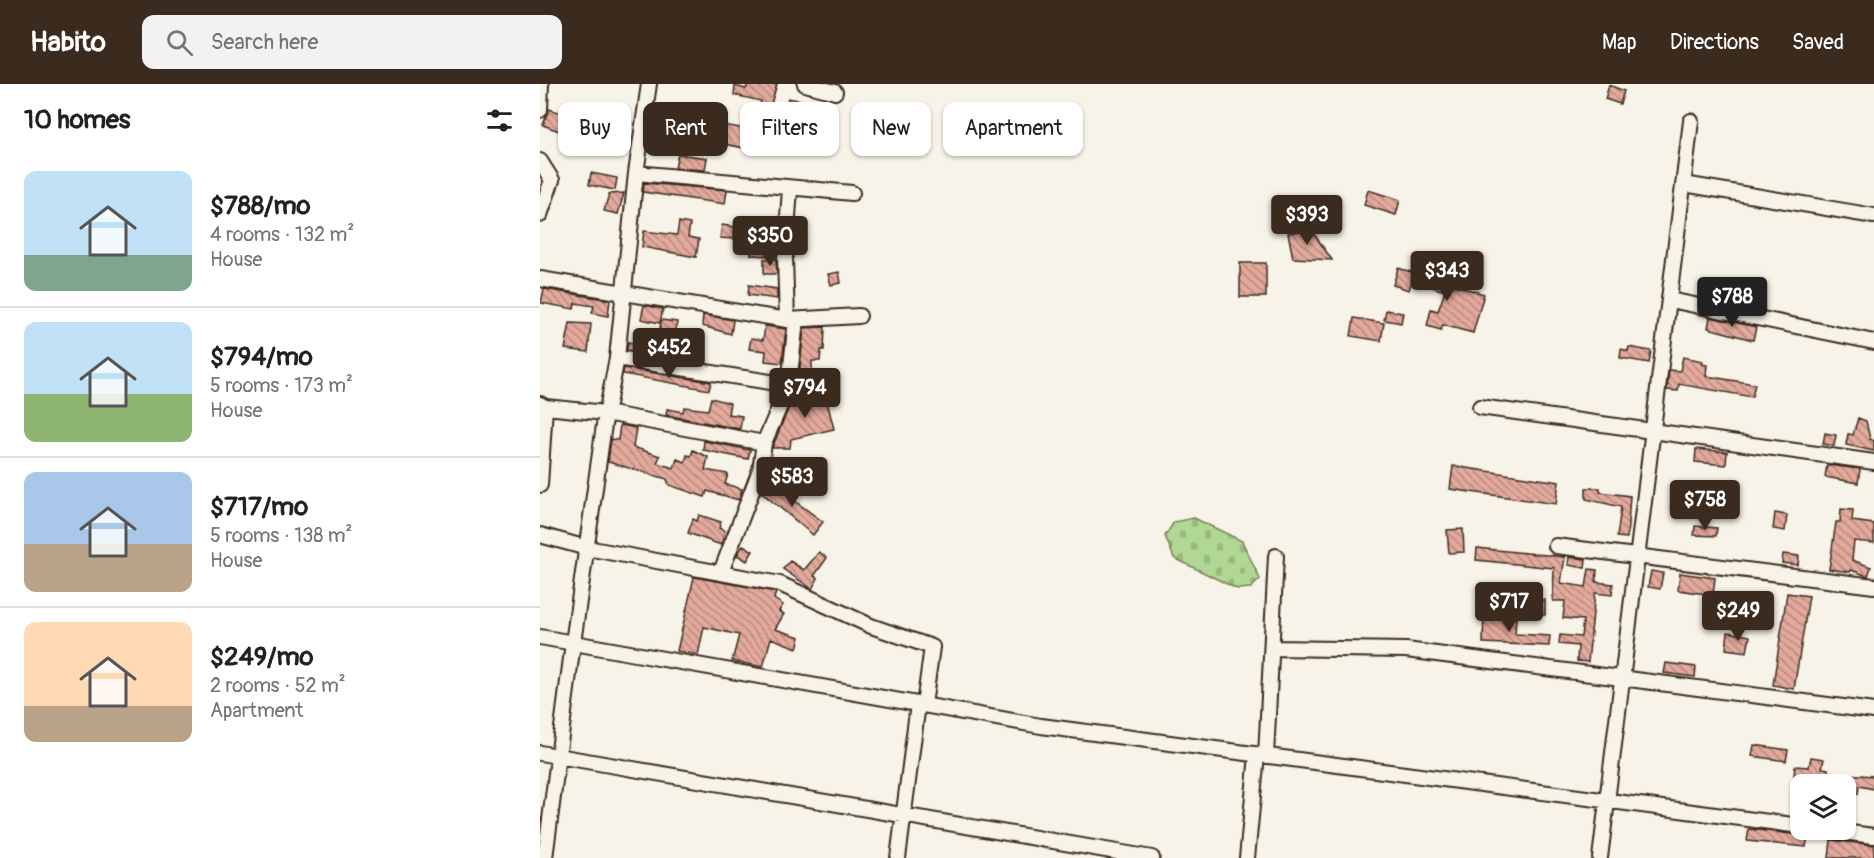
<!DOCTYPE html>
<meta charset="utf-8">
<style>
body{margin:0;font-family:Pangolin,sans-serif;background:#f2f2f2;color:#202124;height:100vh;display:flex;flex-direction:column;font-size:22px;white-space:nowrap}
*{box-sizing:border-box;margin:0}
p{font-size:20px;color:#757577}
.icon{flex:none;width:33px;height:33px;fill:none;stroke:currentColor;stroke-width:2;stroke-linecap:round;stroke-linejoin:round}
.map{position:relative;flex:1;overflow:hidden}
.side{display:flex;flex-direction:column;background:#fff;width:540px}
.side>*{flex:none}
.guide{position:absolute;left:18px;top:18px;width:570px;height:54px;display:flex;gap:12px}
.tools{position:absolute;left:1250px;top:690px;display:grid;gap:12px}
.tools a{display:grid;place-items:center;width:66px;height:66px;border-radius:12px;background:#fff;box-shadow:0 2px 4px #0004;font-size:30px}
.price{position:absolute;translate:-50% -51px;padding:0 14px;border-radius:6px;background:#3b2a1e;color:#fff;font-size:20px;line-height:39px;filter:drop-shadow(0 2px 3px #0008)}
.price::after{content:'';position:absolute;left:50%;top:36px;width:18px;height:14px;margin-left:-9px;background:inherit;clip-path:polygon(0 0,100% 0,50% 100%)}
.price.current{background:#222;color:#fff}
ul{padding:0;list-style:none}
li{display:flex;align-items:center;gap:18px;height:150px;padding:0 24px}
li+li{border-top:2px solid #e0e0e0}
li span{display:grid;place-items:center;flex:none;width:168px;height:120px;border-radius:12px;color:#555}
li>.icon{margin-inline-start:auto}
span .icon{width:72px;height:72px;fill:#fffc;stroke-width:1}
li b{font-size:26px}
h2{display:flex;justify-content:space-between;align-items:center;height:72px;padding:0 24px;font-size:26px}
.pill{padding:0 21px;border-radius:12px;background:#fff;box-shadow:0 2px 4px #0004;font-size:21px;line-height:54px}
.pill.current{background:#3b2a1e;color:#fff}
header{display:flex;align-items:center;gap:36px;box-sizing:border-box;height:84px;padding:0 30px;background:#3b2a1e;color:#fff}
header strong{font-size:28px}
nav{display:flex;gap:33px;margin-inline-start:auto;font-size:21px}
.search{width:420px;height:54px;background:#f2f2f2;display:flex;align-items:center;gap:15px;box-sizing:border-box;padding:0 21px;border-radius:12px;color:#757577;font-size:22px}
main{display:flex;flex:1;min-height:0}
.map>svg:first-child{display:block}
.cemetery{fill:url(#cemetery-stones);stroke:#768058;stroke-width:1.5}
.building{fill:url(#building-back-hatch);stroke:#3b2a1e;stroke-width:1.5}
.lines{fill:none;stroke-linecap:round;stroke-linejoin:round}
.minor-casing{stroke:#3b2a1e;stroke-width:18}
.minor{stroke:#f7f3e8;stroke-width:14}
</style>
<header>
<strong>Habito</strong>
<div class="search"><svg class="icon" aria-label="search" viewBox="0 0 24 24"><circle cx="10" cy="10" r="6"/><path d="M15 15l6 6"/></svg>Search here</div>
<nav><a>Map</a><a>Directions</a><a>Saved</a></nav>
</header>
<main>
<section class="side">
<h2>10 homes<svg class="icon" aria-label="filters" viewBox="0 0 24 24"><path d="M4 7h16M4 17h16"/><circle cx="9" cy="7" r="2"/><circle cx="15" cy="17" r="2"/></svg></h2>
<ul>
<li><span style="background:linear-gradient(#bfe0f5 70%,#7fa58c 0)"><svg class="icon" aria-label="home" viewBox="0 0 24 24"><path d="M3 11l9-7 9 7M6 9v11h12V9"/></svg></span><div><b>$788/mo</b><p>4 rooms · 132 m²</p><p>House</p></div></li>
<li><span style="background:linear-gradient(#bfe0f5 60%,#8fb573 0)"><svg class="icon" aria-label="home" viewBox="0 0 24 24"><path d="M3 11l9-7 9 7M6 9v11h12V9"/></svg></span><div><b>$794/mo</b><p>5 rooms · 173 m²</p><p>House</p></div></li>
<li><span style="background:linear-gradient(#a9c7e8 60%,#b9a48a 0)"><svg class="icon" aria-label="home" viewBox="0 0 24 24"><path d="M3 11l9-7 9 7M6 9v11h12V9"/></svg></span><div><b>$717/mo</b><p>5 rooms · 138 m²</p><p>House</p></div></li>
<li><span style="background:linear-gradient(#ffd9b3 70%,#b9a48a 0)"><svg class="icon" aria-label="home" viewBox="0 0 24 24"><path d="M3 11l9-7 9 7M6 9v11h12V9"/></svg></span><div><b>$249/mo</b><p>2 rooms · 52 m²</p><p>Apartment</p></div></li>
</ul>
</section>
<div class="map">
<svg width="1334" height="774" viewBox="0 0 1334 774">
<defs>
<pattern id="cemetery-stones" width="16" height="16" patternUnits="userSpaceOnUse" patternTransform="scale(1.5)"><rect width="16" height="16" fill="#b0d793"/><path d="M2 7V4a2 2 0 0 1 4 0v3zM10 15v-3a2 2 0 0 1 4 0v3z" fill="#98b97e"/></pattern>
<pattern id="building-back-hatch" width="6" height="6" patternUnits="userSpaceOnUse" patternTransform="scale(1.5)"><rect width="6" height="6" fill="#e2a99c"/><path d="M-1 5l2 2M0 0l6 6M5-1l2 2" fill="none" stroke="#b88a7f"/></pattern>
</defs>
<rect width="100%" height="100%" fill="#f7f3e8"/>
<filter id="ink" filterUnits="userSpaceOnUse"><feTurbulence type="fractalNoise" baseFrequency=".0167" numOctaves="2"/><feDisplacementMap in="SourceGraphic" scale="12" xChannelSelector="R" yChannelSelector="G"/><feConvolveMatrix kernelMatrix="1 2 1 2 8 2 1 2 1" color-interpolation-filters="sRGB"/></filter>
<g filter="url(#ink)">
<path class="cemetery" d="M654 434 702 457 720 495 711 504 697 505 634 474 625 452 634 438Z"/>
<path class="building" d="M208 0H237L228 30 218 27 221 17 194 11 195 2 206 5Z
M1069 1 1084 7 1080 20 1065 15Z
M248 14 263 17 261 26 246 24Z
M117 23 142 24 174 29 172 39 224 48 221 63 205 60 204 64 141 51V48L112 44Z
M9 25 33 33 27 50 3 41Z
M138 70 167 74 165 86 135 84Z
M51 89 77 94 75 106 49 101Z
M104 99 187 106 185 120 103 108Z
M828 106 860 116 856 131 824 121Z
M84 109 78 130 64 127 69 110Z
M139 138 150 140 148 153 159 155 156 173 102 163 104 147 137 151Z
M182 141 195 143 194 155 180 154Z
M770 145 772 147 792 176 753 174 748 149Z
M212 151 231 154 229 172 211 171Z
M224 175H236L237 190H224Z
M700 179H726V213H700Z
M858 184 944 210 933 249 903 241 901 246 887 242 891 225 898 227 905 207 872 197 869 206 853 201Z
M299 188 301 199 291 201 288 190Z
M209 201 237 205V215L208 211Z
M4 205 70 216 68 232 52 229 54 222 35 219 34 225 1 219Z
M104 221 123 225 120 239 101 235Z
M846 226 863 229 861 239 844 236Z
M163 231 193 236 191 250 162 242Z
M1170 233 1216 243 1213 256 1168 244Z
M814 234 844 239 841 257 811 252Z
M121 236 137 238 135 255 119 253Z
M30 239 51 240 48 268 25 265Z
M225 242 246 245 242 279 225 277 226 267 209 265 211 254 223 256Z
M285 243 284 266H281L280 277H272V294L259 292 264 244Z
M88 258 122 265 120 272 87 266Z
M1089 263 1111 267 1109 279 1080 274 1081 265 1088 267Z
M1143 273 1163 277 1162 280 1167 281 1166 292 1215 300 1212 313 1139 300 1138 307 1127 306 1129 286 1140 287Z
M84 284 171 298 169 306 83 290Z
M284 306 294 345 251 355 250 364H232L251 318 268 314 266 310Z
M171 314 190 319 188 330 202 332 200 345 126 331 127 325 143 328 144 323 168 326Z
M1318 334 1326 337 1330 355 1334 357V367L1306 361 1308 350 1313 351Z
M80 341 96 344 93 363 120 372 117 379 134 384 137 375 145 378 147 371 151 372 153 366 168 373 165 386 188 390 185 400 202 405 199 416 167 407 165 413 129 401 127 395 68 378 71 355 78 356Z
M1285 349 1296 351 1294 362 1283 360Z
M164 357 210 366 208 375 163 366Z
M1156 365 1187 368 1186 381 1155 378Z
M1287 381 1320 385 1318 399 1285 393Z
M913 382 1019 398 1016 420 910 405Z
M227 396 283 438 273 451 221 408Z
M1046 404H1060V408L1090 412 1087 454 1077 453 1081 423 1046 415Z
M1132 414 1180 419 1179 427 1131 423Z
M1301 425 1313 426 1312 437 1334 440V459L1314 457 1312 476 1331 483 1328 492 1311 486 1310 488 1289 485 1296 438H1300Z
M1235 429 1247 431 1245 447 1233 445Z
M159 431 181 438 179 444 185 447 181 461 148 449 153 435 157 437Z
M1155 442 1177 444 1176 452 1154 451Z
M923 445 924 468 909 469 907 446Z
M203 461 213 467 207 477 197 471Z
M937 464 1025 473 1021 499 1046 503 1049 485 1057 486 1056 498 1073 500 1072 511 1055 509 1048 578 1037 577 1038 562 1019 560 1020 551 1041 553 1043 536 1023 534 1025 517H1013L1014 484 936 476Z
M279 468 287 474 274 492 278 494 272 505 243 485 250 477 264 486Z
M1243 470 1259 472 1258 481 1242 479Z
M1029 473 1046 475 1045 484 1028 481Z
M1111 487 1123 489 1120 505 1108 503Z
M1140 489 1175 494 1173 511 1138 506Z
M154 493 236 508 234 515 243 521 239 527 244 530 235 545 260 553 257 564 231 554 223 583 192 577 199 551 164 543 158 571 137 567Z
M943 502 973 503V512H943Z
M1247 509 1269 512 1254 605 1233 601Z
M974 516H1005V531H974Z
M944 531 976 533 975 550 1010 552 1009 562 943 559Z
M1188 548 1210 552 1207 568 1186 565Z
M1126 579 1156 583 1155 593 1124 589Z
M1214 661 1248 666 1246 677 1212 672Z
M1271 673 1284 675 1282 684 1288 685V689L1334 692V705L1319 702 1318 710 1305 708V700H1253L1255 682 1269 683Z
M1209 745 1268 752 1266 763 1207 757Z
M1291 756 1334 761V774H1289Z"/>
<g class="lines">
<g class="minor-casing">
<path id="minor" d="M265 0 295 8
M0 26 1 0
M0 77 12 96 0 131
M96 89 312 109
M1144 100 1334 132
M0 195 247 236 319 232
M1130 216 1334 258
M247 236 245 174 250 105
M77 274 249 301 224 359 220 386 181 488
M249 301 256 236
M0 320 5 323 66 329 224 359
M940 323 1334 378
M0 401 5 323
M0 451 47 464 240 500 331 542 392 563 384 621
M1016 462 1334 502
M0 553 501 642 1260 742
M733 564 866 566 1334 627
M0 669 612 774
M726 672 736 472
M1286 746 1334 752
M5 774 33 559 64 341 77 274 96 89 109 0
M358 774 378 620
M707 774 717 671
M1060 774 1151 37"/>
</g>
<use href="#minor" class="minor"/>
</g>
</g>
</svg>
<div class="tools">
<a><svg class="icon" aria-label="layers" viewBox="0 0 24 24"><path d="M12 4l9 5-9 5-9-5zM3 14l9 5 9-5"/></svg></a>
</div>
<b class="price" style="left:767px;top:162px">$393</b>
<b class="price" style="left:230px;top:183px">$350</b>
<b class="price" style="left:907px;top:218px">$343</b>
<b class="price current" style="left:1192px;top:244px">$788</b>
<b class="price" style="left:129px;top:295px">$452</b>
<b class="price" style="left:265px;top:335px">$794</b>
<b class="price" style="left:252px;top:424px">$583</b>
<b class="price" style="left:1165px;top:447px">$758</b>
<b class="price" style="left:969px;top:549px">$717</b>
<b class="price" style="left:1198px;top:558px">$249</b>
<div class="guide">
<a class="pill">Buy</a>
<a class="pill current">Rent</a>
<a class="pill">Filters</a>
<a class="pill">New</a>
<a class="pill">Apartment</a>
</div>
</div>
</main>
